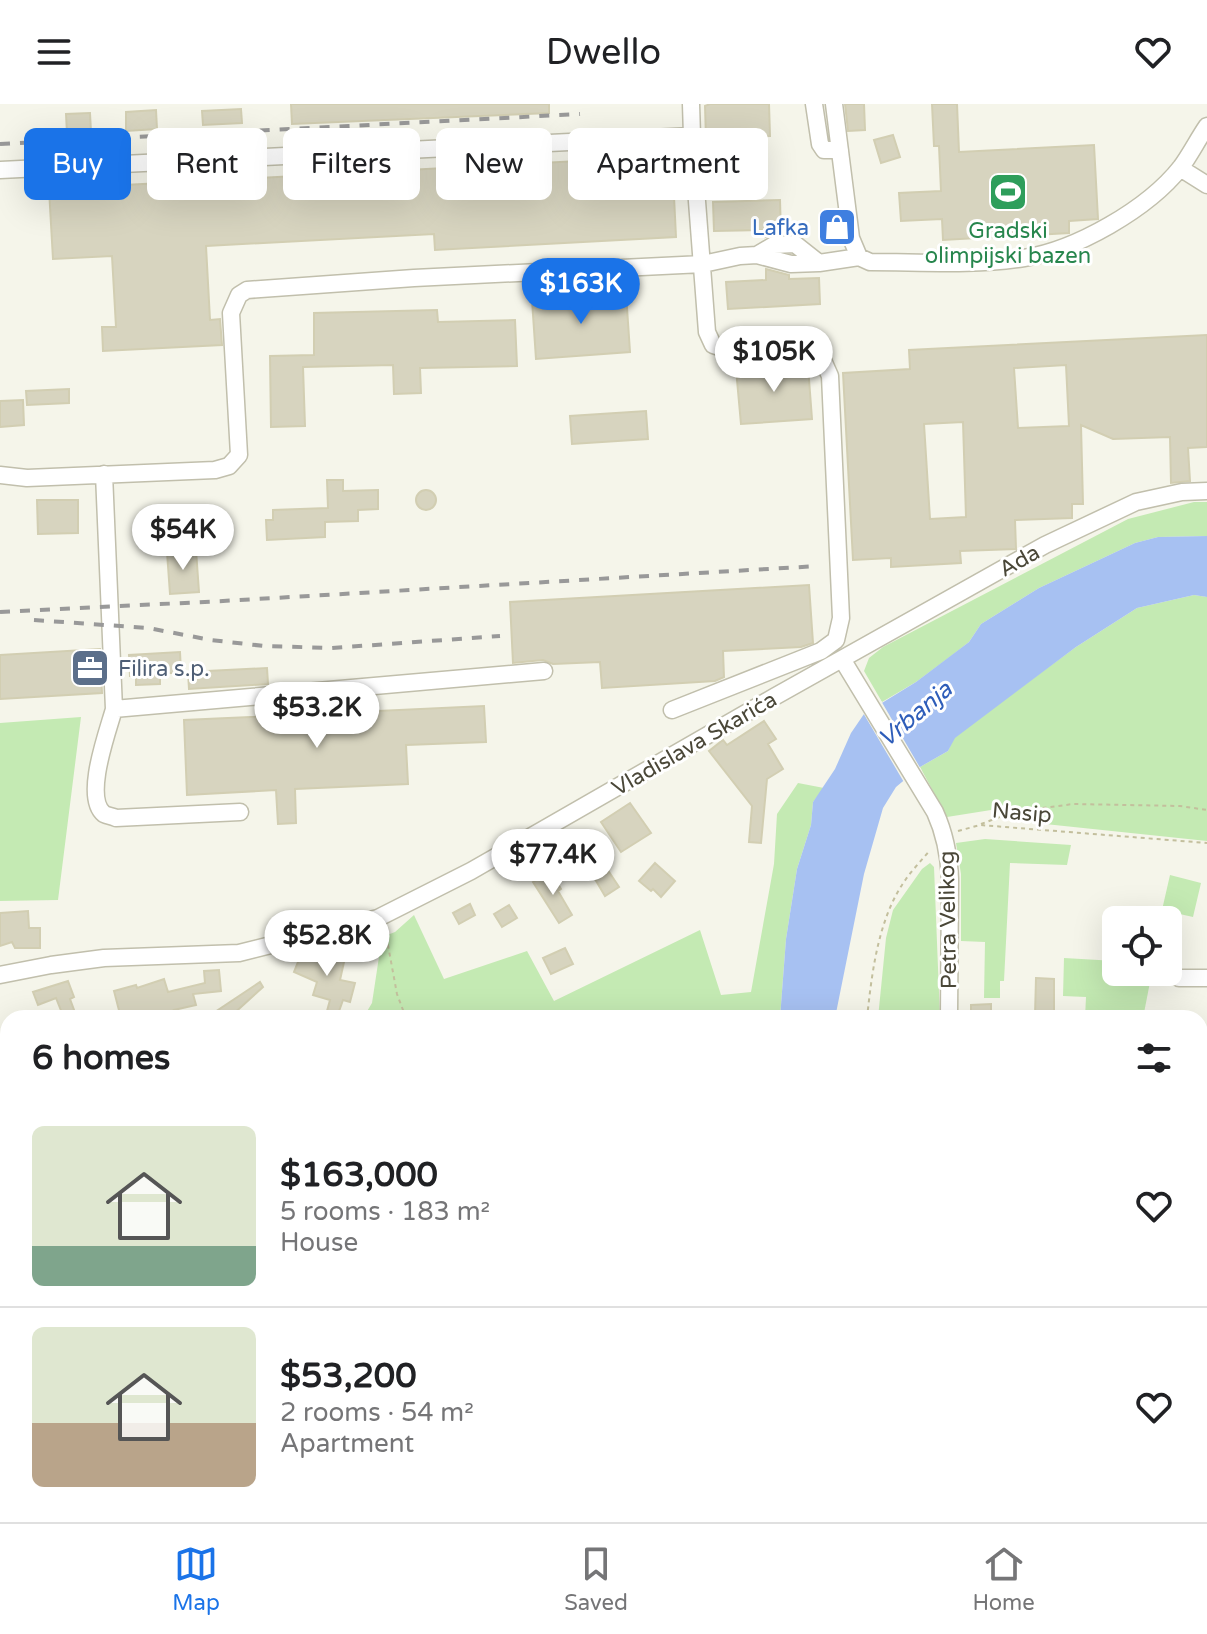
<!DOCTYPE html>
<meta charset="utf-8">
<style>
body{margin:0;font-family:"Varela Round",sans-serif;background:#f2f2f2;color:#202124;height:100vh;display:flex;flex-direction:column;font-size:30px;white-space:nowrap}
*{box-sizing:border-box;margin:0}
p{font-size:26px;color:#757577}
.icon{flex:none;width:44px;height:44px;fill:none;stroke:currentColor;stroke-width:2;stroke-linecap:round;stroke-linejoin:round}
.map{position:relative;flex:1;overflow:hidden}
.side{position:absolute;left:0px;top:906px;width:1208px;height:512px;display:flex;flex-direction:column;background:#fff;border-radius:24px 24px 0 0;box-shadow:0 8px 32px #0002}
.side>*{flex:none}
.banner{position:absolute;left:24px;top:24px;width:800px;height:72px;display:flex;gap:16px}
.buttons{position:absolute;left:1102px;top:802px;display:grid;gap:16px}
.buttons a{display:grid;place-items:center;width:80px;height:80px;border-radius:12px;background:#fff;box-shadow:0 8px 32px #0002;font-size:40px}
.price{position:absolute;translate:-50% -68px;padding:0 18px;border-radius:28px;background:#fff;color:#222;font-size:26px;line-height:52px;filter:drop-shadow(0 2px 4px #0008)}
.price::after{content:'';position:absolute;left:50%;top:48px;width:24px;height:18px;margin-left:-12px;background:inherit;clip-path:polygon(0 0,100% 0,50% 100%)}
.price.selected{background:#1a73e8;color:#fff}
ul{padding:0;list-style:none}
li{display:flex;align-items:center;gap:24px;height:200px;padding:0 32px}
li+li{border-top:2px solid #e0e0e0}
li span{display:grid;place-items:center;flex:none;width:224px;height:160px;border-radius:12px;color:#555}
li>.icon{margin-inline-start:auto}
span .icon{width:96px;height:96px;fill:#fffc;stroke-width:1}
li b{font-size:34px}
h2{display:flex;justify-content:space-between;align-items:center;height:96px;padding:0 32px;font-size:34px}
.tag{padding:0 28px;border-radius:12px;background:#fff;box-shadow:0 8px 32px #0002;font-size:28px;line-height:72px}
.tag.selected{background:#1a73e8;color:#fff}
header{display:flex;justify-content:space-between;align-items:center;height:104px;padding:0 32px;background:#fff;font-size:36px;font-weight:600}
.dock{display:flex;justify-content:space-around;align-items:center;height:112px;border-top:2px solid #e0e0e0;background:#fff;font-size:22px;color:#757577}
.dock a{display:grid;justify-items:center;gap:4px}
.dock .selected{color:#1a73e8}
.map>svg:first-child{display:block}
.green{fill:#c4eab3}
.water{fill:#a7c1f2}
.pier{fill:#f5f5ea}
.building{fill:#d7d4bf;stroke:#d2ceb2;stroke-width:2;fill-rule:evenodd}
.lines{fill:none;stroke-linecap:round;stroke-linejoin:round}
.minor-casing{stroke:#c1bfac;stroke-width:19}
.path{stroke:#c3bf9d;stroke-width:2;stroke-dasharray:4 4;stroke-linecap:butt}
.minor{stroke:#fff;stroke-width:16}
.rail{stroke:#999;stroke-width:4;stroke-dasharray:10 10;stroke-linecap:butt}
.labels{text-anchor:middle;stroke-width:6;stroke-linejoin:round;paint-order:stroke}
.shop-label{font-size:22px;fill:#366cbe;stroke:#fff;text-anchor:end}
.leisure-label{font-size:22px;fill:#27864d;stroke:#fff}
.street-label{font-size:22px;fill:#4a4738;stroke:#fff}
.service-label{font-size:22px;fill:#4e5e75;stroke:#fff;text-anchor:start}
.water-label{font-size:24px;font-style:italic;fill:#2e5db9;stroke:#fff}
</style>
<header><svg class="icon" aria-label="menu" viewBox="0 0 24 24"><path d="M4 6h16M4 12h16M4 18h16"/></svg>Dwello<svg class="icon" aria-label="heart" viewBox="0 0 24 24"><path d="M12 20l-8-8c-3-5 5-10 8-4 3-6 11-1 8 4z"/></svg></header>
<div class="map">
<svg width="1207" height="1418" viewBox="0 0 1207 1418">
<rect width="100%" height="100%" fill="#f5f5ea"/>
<path class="green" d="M1194 398H1207V432L1158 433 1135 439 1039 484 981 520 969 538 951 552 916 578 882 598 864 567 869 554 883 543 1128 415Z
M1194 491 1207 493V737L1026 718 991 706 947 713 920 663 948 647 954 634 978 615 1076 543 1137 504Z
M81 613 58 796 0 797V619Z
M798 679 824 684 813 698 811 721 797 765 786 835 780 914H363L372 899 382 833 395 828 414 811 444 875 527 847 554 897 700 826 721 891 751 888 774 760 777 710Z
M985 735 1071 741 1067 761 1010 759 1004 877H1000V894H984L985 838 961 837V770L956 739Z
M930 759 934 763 940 914H878L886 834 893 806 922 765Z
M1170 771 1201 779 1193 813 1162 806Z
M1064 854 1116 857V868H1152L1143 914H1085L1086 893 1063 892Z
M8 1017V1140L5 1143 8 1147V1164L0 1168V1021Z
M8 1287V1410H512V1418H0V1292Z
M606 1410H670L669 1418H606Z
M762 1410H1006L1007 1418H760Z"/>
<path class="water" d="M1207 432V493L1194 491 1137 504 1076 543 955 634 948 647 920 663 896 683 883 704 864 770 835 914H780L786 835 797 765 811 721 813 698 835 665 851 629 864 610 916 578 969 538 981 520 1039 484 1135 439 1158 433Z"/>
<path class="pier" d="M880 595 922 667 905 680 862 607Z"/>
<path class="building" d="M291 0H549V9L292 20Z
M710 0H769L770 32 706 34 705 2Z
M845 0H864L865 26 848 27Z
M932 0H957L959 48 1094 41 1098 115 1069 117V129L943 136 942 115 901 117 899 89 941 87 939 42H934Z
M241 5 242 19 203 21 202 7Z
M156 6 157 25 126 27V8Z
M90 9 91 28 67 29 66 10Z
M893 31 900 53 881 59 874 36Z
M672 52 676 133 435 146 434 130 206 142 210 216 220 215 222 241 103 247 102 223H116L112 152 53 155 49 85Z
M780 96 781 130 765 133V126L714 127 713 98Z
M766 165 789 171V175L819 174 820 200 728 205 726 178 766 176Z
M626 189 630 248 536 255 532 196Z
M437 206 438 218 515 216 517 262 420 264 421 289 394 290 393 261 303 263 305 322 271 323 270 252 314 251V209Z
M1207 231V343L1188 344 1190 377 1171 379 1170 333 1113 335 1081 321 1083 400H1072V414L1015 416 1016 445 960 447 961 459 891 463V454L853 456 843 269 910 265 909 246ZM1066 261 1069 322 1018 324 1014 264ZM963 318 966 413 930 415 924 320Z
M808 262 812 315 741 320 736 265Z
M69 285V299L27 301 26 287Z
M23 296 24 321 0 323V297Z
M646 307 648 335 572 340 570 312Z
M327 376H343V387L378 386V405L358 406V417L325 418V433L267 436 266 416H273V406L328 404Z
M416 396a10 10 0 1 1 20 0a10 10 0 1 1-20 0Z
M37 396H78V429L38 430Z
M196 446 199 488 170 490 167 448Z
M809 481 813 539 801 543 723 547 724 573 715 577 602 584 600 558 553 560 543 556 513 559 510 498Z
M100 545 102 589 0 595V551Z
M180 548 181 568 160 570V580L136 581V572H130L129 551Z
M267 564 268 580 189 585 188 568Z
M484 602 486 638 406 641 408 680 295 685 296 719 278 720 276 686 187 691 184 616Z
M764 617 776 635 768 640 783 665 767 675 761 739 749 738 752 702 709 647 723 636 727 641Z
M630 699 651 729 621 748 601 718Z
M591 746 606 770 609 768 619 783 605 792 592 770 585 775 573 758Z
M655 759 675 777 661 793 653 785 651 787 639 777Z
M551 768 561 785 558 787 572 811 559 819 533 778Z
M470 800 475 811 459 820 453 809Z
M509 801 517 814 502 823 494 810Z
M28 807 29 824H40V844H15L12 838 0 842V809Z
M565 844 573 860 551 870 543 854Z
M329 845 346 849 340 876 355 879 350 898 343 896 338 910 327 907 330 896 313 891 317 878 294 868 302 848 326 857Z
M219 866 221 887 193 890 196 901 174 906 177 911 172 914H121L114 887 136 881 137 884 164 875 168 888 205 879 204 867Z
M1036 874 1054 875V912H1035Z
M68 877 74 893 70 895 77 914H64L56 894 38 901 33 888Z
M260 878 263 883 229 914H206Z
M991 900V914H971V901Z"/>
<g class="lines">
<g class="minor-casing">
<path id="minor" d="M691 0 692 32
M814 0 820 40 824 46H840
M834 0 851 134 859 153 870 158C921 158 974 162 1024 154 1076 146 1148 105 1181 63 1190 51 1198 35 1207 22
M1180 64 1207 81
M0 66 692 32 707 228 713 241 725 245 794 237 813 244 822 254 830 272 841 514 836 536 821 547 672 606
M757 151 774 141 795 140 819 159
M104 370 114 605 544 567
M0 371 27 374 215 366 229 362 239 351 231 209 239 191 247 186 414 174 703 160 740 152 757 151 791 160 819 159 859 153
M842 555 935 708C945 730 949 751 950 775L949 914
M114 605C108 627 83 693 104 710 108 712 112 712 116 714L240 708
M0 871 51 861 104 854 239 849 378 814 471 767 774 593 1045 441 1136 398 1182 388 1207 387
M1179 874H1207
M1200 1060 1207 1034
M1200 1148 1207 1149
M1200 1258 1207 1259
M1023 1410 1024 1418
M1141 1418 1142 1410"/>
</g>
<path class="path" d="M981 720 1013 708 1073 700 1180 702 1207 706
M958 727 980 721 1207 739
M385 825 397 890 406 914
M867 914C872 868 878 814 906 775 913 765 922 756 930 746
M746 1418 749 1410"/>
<use href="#minor" class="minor"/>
<path class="rail" d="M0 40 580 10
M0 508 223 497 818 462
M34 516 148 524 211 536 264 542 332 544 500 532"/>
</g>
<defs>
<g id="stadium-square" transform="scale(2)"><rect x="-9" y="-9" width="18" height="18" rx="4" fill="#2e9e5b" stroke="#fff"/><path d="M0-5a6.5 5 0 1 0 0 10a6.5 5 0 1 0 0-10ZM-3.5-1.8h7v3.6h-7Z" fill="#fff"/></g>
<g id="shop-square" transform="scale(2)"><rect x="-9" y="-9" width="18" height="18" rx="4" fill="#3f7fe0" stroke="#fff"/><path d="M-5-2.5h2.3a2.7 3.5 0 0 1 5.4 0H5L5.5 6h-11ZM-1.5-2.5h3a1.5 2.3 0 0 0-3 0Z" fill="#fff"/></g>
<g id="office-square" transform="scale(2)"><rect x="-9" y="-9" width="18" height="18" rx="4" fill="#5c6f8a" stroke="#fff"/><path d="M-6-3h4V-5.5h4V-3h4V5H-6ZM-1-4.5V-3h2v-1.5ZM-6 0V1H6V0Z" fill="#fff"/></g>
</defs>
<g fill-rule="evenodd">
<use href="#stadium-square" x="1008" y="88"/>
<use href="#shop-square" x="837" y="123"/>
<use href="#office-square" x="90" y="564"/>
</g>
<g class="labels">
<g class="shop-label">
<text x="809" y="131">Lafka</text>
</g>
<g class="leisure-label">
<text x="1008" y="134">Gradski<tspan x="1008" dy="25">olimpijski bazen</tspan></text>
</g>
<g class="street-label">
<text transform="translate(1019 456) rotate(-29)" y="8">Ada</text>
<text transform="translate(694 639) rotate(-30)" y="8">Vladislava Skarića</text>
<text transform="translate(1022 708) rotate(5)" y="8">Nasip</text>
<text transform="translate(947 816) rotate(-91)" y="8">Petra Velikog</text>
</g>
<g class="service-label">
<text x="118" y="572">Filira s.p.</text>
</g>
<g class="water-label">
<text transform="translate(915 610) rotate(-40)" y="8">Vrbanja</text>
</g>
</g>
</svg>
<div class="buttons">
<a><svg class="icon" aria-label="locate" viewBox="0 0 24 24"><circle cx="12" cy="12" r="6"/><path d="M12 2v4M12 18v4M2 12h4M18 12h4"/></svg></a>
</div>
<b class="price selected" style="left:581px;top:222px">$163K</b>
<b class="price" style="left:774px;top:290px">$105K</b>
<b class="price" style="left:183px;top:468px">$54K</b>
<b class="price" style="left:317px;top:646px">$53.2K</b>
<b class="price" style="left:553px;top:793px">$77.4K</b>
<b class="price" style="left:327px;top:874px">$52.8K</b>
<div class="banner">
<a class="tag selected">Buy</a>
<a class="tag">Rent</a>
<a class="tag">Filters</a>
<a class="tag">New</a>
<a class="tag">Apartment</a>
</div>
<section class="side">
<h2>6 homes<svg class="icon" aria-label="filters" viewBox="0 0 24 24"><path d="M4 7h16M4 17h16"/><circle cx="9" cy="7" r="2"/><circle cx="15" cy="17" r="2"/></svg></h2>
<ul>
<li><span style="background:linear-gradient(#dfe7d0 75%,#7fa58c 0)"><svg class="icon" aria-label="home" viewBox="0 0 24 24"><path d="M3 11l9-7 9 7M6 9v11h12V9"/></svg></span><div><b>$163,000</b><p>5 rooms · 183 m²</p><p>House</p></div><svg class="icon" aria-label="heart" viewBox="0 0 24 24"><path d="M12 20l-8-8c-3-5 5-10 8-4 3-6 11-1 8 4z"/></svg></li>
<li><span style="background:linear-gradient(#dfe7d0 60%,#b9a48a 0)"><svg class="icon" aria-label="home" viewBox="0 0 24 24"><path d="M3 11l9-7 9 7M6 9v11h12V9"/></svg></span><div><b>$53,200</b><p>2 rooms · 54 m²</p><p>Apartment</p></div><svg class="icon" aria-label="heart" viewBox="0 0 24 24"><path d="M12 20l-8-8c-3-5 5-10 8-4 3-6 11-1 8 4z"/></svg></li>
</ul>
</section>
</div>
<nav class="dock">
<a class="selected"><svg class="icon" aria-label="map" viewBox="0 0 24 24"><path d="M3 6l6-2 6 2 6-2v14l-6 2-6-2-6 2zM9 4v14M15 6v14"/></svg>Map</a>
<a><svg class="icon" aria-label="saved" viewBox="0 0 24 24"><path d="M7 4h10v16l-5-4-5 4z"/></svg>Saved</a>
<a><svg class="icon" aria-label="home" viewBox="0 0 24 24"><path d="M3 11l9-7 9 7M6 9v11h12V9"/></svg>Home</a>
</nav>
